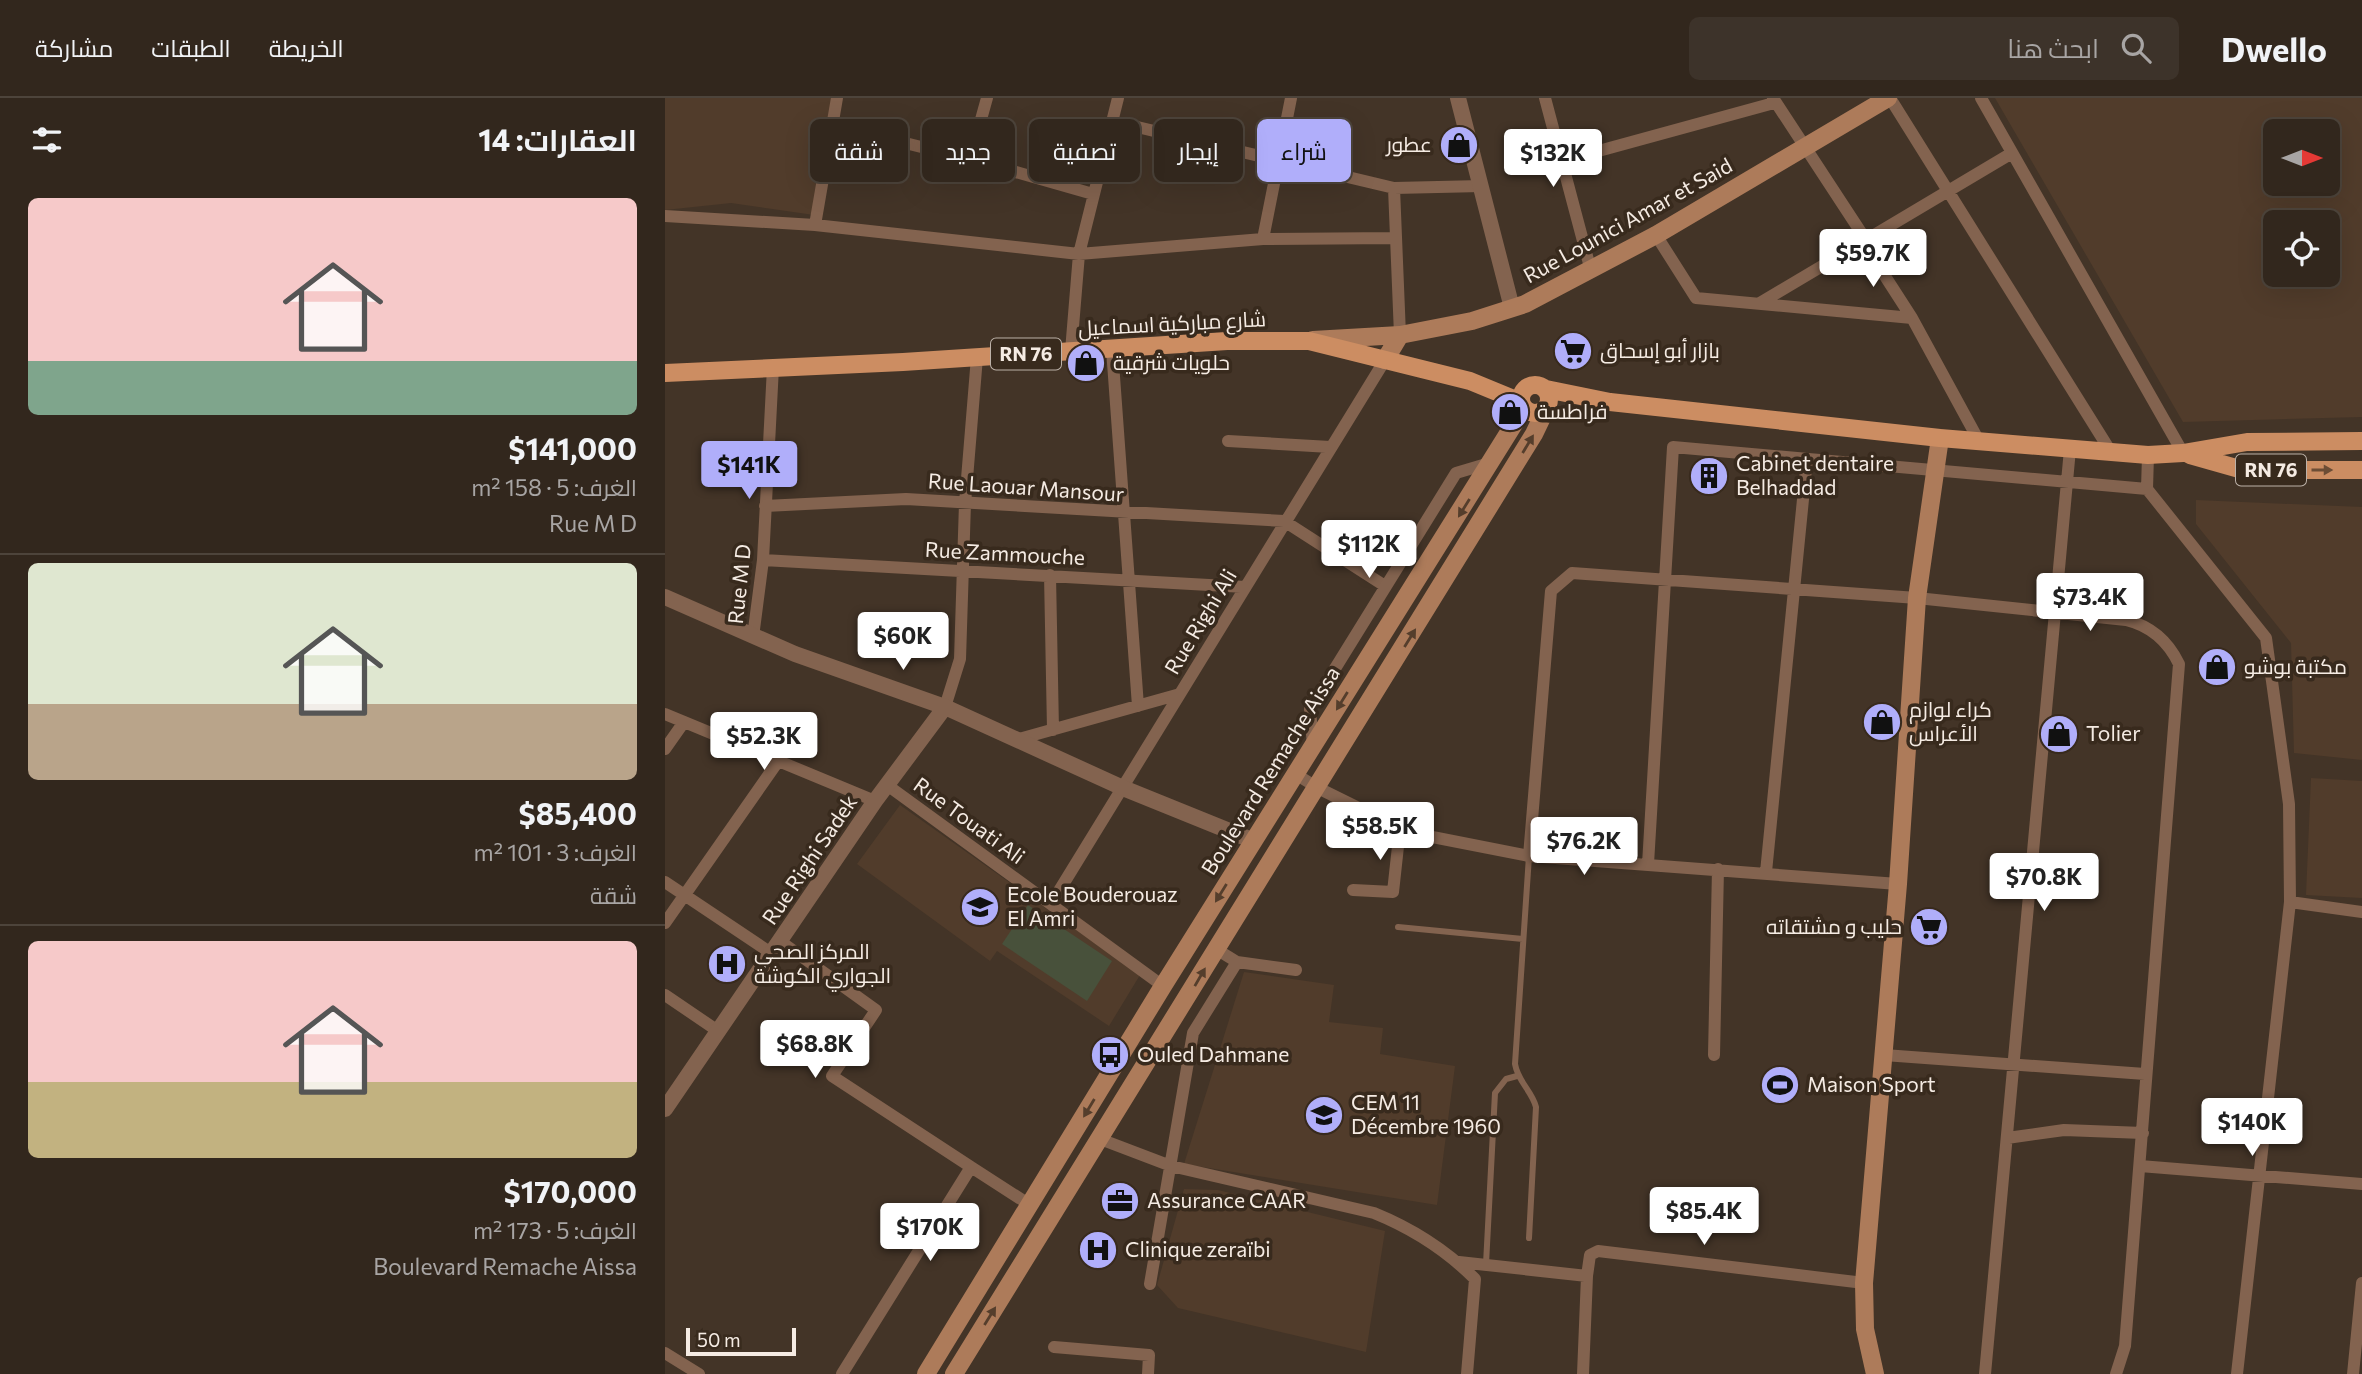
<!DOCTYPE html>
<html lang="ar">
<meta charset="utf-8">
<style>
body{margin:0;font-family:Commissioner,Cairo,sans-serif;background:#3d332a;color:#f1f3f6;direction:rtl;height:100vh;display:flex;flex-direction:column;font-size:26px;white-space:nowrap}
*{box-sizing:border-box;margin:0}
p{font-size:23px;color:#a8a5a4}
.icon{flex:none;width:38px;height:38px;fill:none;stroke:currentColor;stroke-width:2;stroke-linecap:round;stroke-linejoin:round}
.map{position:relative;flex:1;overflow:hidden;direction:ltr}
.side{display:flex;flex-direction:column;background:#32271d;width:665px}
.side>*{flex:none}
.guide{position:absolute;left:21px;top:21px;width:665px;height:63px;direction:rtl;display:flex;gap:14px}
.needle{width:46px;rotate:90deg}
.buttons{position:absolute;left:1598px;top:21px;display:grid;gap:14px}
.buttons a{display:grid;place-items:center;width:77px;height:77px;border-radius:10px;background:#32271d;box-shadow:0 7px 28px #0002,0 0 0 2px #4d443b;font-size:35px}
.scale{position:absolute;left:21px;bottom:18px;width:110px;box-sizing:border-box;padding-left:7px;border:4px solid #f5ebe3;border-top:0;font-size:19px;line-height:24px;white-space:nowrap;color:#f5ebe3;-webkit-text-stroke:5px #382a1d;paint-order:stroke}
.price{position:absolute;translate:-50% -60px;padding:0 16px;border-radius:7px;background:#fff;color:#222;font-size:23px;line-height:46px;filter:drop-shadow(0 2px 4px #0008)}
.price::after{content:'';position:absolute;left:50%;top:42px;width:21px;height:16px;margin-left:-10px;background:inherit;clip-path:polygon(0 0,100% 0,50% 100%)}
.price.active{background:#b0aefa;color:#111}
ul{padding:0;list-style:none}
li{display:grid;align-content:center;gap:14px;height:371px;padding:0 28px}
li+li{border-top:2px solid #4d443b}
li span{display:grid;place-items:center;height:217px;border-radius:10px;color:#555}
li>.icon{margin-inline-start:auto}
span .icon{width:126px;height:126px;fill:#fffc;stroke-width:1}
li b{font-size:30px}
h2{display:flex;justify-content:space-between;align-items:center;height:84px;padding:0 28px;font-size:30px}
.pill{padding:0 24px;border-radius:10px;background:#32271d;box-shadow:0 7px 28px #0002,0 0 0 2px #4d443b;font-size:24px;line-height:63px}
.pill.active{background:#b0aefa;color:#111}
header{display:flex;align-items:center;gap:42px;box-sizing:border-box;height:98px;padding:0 35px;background:#32271d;border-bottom:2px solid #4d443b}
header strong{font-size:33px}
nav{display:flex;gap:38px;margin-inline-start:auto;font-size:24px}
.search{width:490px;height:63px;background:#3d332a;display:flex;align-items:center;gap:18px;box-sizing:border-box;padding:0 24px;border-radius:10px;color:#a8a5a4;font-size:26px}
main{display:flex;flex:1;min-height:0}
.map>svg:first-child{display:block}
.built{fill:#513c2b;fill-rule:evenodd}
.green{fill:#48513b}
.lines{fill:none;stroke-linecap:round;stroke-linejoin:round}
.service{stroke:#83634f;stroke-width:6}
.minor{stroke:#83634f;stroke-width:12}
.tertiary{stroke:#83634f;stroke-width:16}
.secondary{stroke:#ad7b5a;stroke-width:18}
.primary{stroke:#cc8d62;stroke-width:18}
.oneway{fill:#553e2c}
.oneway2{fill:#6c4d35}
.labels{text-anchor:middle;stroke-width:7;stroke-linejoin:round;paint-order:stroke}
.shield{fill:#382a1d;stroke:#bcb1a8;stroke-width:2}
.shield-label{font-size:19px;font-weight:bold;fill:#f5ebe3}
.poi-label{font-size:21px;fill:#f5ebe3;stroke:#382a1d;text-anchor:start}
.street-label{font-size:21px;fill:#f5ebe3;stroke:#382a1d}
</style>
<header>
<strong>Dwello</strong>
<div class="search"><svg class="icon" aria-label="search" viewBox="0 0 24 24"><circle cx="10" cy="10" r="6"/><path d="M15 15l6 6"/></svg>ابحث هنا</div>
<nav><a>الخريطة</a><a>الطبقات</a><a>مشاركة</a></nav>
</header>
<main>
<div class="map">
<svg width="1697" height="1276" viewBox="0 0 1697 1276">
<rect width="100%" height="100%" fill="#433427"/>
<path class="built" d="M0 0H170L149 117 66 105 0 112Z
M1330 0H1697V319L1518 324ZM1610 33H1662V86H1610ZM1610 124H1662V177H1610Z
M1531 402 1697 409V662L1629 655 1626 545 1531 426Z
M1646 680 1697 683V800L1641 797Z
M235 707 475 877 444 928 332 853 325 863 192 766Z
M579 874 669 887 664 924 718 930 715 956 790 968 772 1107 519 1066Z
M519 1091 553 1092 720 1133 701 1254 513 1210 492 1187Z"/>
<path class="green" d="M363 807 447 863 422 903 337 846Z"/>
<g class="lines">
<path class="service" d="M762 739 764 723
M864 758 850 966C853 984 867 993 871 1009L864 1140
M733 829 858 841
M821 1166 830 995 841 981 852 978"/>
<path class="minor" d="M880 0 926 173
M1108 0 1201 142
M1225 0 1446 354
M1316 0 1518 355
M447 23 729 90
M167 27 305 61 322 0
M305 61 428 96
M897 63 1109 5
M0 118 150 127 414 156 598 141 731 140
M150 127 172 0
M991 137 1031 200 1247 220 1314 343
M598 141 626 0
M1198 144 1247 220
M1095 205 1347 55
M735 237 729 90 817 88
M447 251 473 608
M406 253 414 156 453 0
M563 343 665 349
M1482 391 1601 540 1624 706 1625 804 1572 1276
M100 408 241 401 619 423 720 488
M98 462 580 489
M385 477 388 632
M88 539 98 462 108 269
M280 609 295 561 300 405 312 259
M0 616 210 703
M354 641 515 596
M648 648 645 611 791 375 828 364
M0 651 19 624
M632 677 653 690 742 734 864 758 1233 786
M222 687 498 888
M864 758 886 493 907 475 1252 500 1461 522C1486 528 1503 543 1514 566L1460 1248 1451 1276
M983 766 1008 349 1482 391 1483 357
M1101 774 1142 361
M0 784 106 855
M688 792 728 794 735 730
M1625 804 1697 814
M386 806 720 262
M0 825 114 662
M115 843 211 912 167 978 306 1069
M551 851 572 864 631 872
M0 897 53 933
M1049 957 1053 771
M1219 957 1480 976
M1342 1040 1399 1032 1478 1035
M435 1041 506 1068 709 1115C746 1130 781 1152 810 1181L802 1276
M1475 1068 1697 1086
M794 1164 922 1178 918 1276
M922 1178 925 1157 933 1153 1199 1185
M485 1186 528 935 572 864
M389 1249 484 1257 483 1276
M0 1255 34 1276
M177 1276 306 1069 365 1107
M1320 1276 1405 351
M1688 1276 1697 1185"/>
<path class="tertiary" d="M793 0 847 210
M0 499 130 556 280 609 458 690 589 743
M0 1011 210 703 280 609"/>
<path class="secondary" d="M648 242 735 237
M720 262 735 237 807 223 860 206 991 137 1223 0
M261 1276 498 888 859 310
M289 1276 869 336 881 311
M1210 1276 1200 1231 1199 1185 1233 786 1252 500 1275 340"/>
<path class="primary" d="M0 275 238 264 562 243H644L805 283 856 304
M856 301a14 14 0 1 1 28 0a14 14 0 1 1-28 0Z
M881 291 945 304 1275 340 1483 357 1518 355 1582 344 1697 343
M1525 357 1578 372H1697"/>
</g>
<defs><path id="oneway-solid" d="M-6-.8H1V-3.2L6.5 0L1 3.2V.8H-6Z" transform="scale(1.75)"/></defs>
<g class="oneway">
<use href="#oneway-solid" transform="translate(863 346) rotate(-59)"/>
<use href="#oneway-solid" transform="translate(799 410) rotate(122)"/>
<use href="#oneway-solid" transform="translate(745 540) rotate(-58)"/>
<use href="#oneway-solid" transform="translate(677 603) rotate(122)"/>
<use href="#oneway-solid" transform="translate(556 795) rotate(122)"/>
<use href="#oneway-solid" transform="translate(535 879) rotate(-60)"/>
<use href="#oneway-solid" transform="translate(424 1010) rotate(121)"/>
<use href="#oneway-solid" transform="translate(325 1218) rotate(-58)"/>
</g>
<use class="oneway2" href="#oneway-solid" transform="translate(1657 372)"/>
<defs>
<g id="shop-disc" transform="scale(2.0125)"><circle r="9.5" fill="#b0aefa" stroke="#382a1d"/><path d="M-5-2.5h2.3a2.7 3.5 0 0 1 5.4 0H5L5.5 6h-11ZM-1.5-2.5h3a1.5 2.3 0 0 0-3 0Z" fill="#111"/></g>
<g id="supermarket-disc" transform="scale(2.0125)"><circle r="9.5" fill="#b0aefa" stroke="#382a1d"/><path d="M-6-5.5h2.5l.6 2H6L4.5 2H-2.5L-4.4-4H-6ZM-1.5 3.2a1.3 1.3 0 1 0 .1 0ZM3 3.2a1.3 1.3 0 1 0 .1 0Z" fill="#111"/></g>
<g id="building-disc" transform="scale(2.0125)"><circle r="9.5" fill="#b0aefa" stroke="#382a1d"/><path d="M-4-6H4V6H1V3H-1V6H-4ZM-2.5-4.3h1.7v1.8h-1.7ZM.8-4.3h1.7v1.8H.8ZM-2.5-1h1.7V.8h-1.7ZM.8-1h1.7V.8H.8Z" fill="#111"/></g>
<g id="school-disc" transform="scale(2.0125)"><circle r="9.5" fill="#b0aefa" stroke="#382a1d"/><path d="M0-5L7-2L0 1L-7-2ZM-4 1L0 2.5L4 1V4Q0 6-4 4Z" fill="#111"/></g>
<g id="hospital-disc" transform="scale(2.0125)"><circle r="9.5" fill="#b0aefa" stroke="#382a1d"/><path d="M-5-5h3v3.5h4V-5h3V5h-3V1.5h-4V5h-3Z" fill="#111"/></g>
<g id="bus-disc" transform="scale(2.0125)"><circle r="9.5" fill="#b0aefa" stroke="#382a1d"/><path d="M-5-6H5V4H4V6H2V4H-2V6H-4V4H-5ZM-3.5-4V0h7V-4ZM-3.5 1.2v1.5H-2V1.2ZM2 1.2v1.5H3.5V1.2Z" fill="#111"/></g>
<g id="stadium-disc" transform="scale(2.0125)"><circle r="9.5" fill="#b0aefa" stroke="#382a1d"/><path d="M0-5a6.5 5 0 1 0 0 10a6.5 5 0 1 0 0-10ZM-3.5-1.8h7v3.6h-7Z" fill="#111"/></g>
<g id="office-disc" transform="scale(2.0125)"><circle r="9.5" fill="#b0aefa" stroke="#382a1d"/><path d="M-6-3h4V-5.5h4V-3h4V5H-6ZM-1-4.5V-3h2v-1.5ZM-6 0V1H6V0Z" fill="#111"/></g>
</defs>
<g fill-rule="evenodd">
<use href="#shop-disc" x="794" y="47"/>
<use href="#supermarket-disc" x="908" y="253"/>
<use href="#shop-disc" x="421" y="265"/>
<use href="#shop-disc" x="845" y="314"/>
<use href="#building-disc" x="1044" y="378"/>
<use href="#shop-disc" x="1552" y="569"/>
<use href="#shop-disc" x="1217" y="624"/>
<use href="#shop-disc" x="1394" y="636"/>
<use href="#school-disc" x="315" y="809"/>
<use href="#supermarket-disc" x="1264" y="829"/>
<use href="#hospital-disc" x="62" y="866"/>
<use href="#bus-disc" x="445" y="957"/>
<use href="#stadium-disc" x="1115" y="987"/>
<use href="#school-disc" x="659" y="1017"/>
<use href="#office-disc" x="455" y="1103"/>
<use href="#hospital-disc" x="433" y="1152"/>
</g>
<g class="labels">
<g class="shield">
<rect x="326" y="240.5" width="70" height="31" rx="5"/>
<rect x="1571" y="356.5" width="70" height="31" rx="5"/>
</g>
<g class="shield-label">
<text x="361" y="263">RN 76</text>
<text x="1606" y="379">RN 76</text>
</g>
<g class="poi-label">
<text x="767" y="54" text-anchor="end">عطور</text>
<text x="935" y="260">بازار أبو إسحاق</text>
<text x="448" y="272">حلويات شرقية</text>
<text x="872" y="321">فراطسة</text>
<text x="1071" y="373">Cabinet dentaire<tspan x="1071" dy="24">Belhaddad</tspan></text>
<text x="1579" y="576">مكتبة بوشو</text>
<text x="1244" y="619">كراء لوازم<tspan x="1244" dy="24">الأعراس</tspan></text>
<text x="1421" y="643">Tolier</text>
<text x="342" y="804">Ecole Bouderouaz<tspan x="342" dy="24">El Amri</tspan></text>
<text x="1237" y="836" text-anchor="end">حليب و مشتقاته</text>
<text x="89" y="861">المركز الصحي<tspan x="89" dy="24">الجواري الكوشة</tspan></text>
<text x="472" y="964">Ouled Dahmane</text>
<text x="1142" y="994">Maison Sport</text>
<text x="686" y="1012">CEM 11<tspan x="686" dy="24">Décembre 1960</tspan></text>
<text x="482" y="1110">Assurance CAAR</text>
<text x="460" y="1159">Clinique zeraïbi</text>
</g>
<g class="street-label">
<text transform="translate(963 123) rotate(-29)" y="7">Rue Lounici Amar et Said</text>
<text transform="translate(507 226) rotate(-3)" y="7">شارع مباركية اسماعيل</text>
<text transform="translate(361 390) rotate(4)" y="7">Rue Laouar Mansour</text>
<text transform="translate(340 456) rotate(3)" y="7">Rue Zammouche</text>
<text transform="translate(75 486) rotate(-84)" y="7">Rue M D</text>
<text transform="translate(536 524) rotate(-59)" y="7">Rue Righi Ali</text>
<text transform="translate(606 673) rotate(-58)" y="7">Boulevard Remache Aissa</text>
<text transform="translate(304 723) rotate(36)" y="7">Rue Touati Ali</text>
<text transform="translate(145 762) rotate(-56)" y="7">Rue Righi Sadek</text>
</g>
</g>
</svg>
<div class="buttons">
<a><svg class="needle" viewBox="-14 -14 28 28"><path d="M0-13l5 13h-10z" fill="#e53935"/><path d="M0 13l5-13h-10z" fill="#a8a5a4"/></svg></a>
<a><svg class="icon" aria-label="locate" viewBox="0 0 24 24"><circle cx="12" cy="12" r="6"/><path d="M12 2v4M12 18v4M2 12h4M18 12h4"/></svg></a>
</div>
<div class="scale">50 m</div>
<b class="price" style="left:888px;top:91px">$132K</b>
<b class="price" style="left:1208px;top:191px">$59.7K</b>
<b class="price active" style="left:84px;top:403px">$141K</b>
<b class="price" style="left:704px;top:482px">$112K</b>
<b class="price" style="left:1425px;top:535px">$73.4K</b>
<b class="price" style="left:238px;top:574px">$60K</b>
<b class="price" style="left:99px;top:674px">$52.3K</b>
<b class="price" style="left:715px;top:764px">$58.5K</b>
<b class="price" style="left:919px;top:779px">$76.2K</b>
<b class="price" style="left:1379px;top:815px">$70.8K</b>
<b class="price" style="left:150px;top:982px">$68.8K</b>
<b class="price" style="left:1587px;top:1060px">$140K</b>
<b class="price" style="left:1039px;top:1149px">$85.4K</b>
<b class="price" style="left:265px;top:1165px">$170K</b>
<div class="guide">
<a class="pill active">شراء</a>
<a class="pill">إيجار</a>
<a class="pill">تصفية</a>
<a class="pill">جديد</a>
<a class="pill">شقة</a>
</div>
</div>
<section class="side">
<h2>العقارات: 14<svg class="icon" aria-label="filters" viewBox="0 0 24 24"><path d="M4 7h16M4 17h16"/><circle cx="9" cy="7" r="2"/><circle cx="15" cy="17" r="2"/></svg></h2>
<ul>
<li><span style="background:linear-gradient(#f6c9c9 75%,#7fa58c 0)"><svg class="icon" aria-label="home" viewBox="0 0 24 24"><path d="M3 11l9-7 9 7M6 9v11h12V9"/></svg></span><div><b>$141,000</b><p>الغرف: 5 · 158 m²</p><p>Rue M D</p></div></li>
<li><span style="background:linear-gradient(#dfe7d0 65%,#b9a48a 0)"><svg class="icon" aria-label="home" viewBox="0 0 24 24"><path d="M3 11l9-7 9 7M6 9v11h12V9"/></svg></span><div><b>$85,400</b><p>الغرف: 3 · 101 m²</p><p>شقة</p></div></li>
<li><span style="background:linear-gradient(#f6c9c9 65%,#c2b280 0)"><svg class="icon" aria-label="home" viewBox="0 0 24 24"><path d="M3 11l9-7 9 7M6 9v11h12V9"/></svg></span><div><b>$170,000</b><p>الغرف: 5 · 173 m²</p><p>Boulevard Remache Aissa</p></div></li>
</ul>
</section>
</main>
